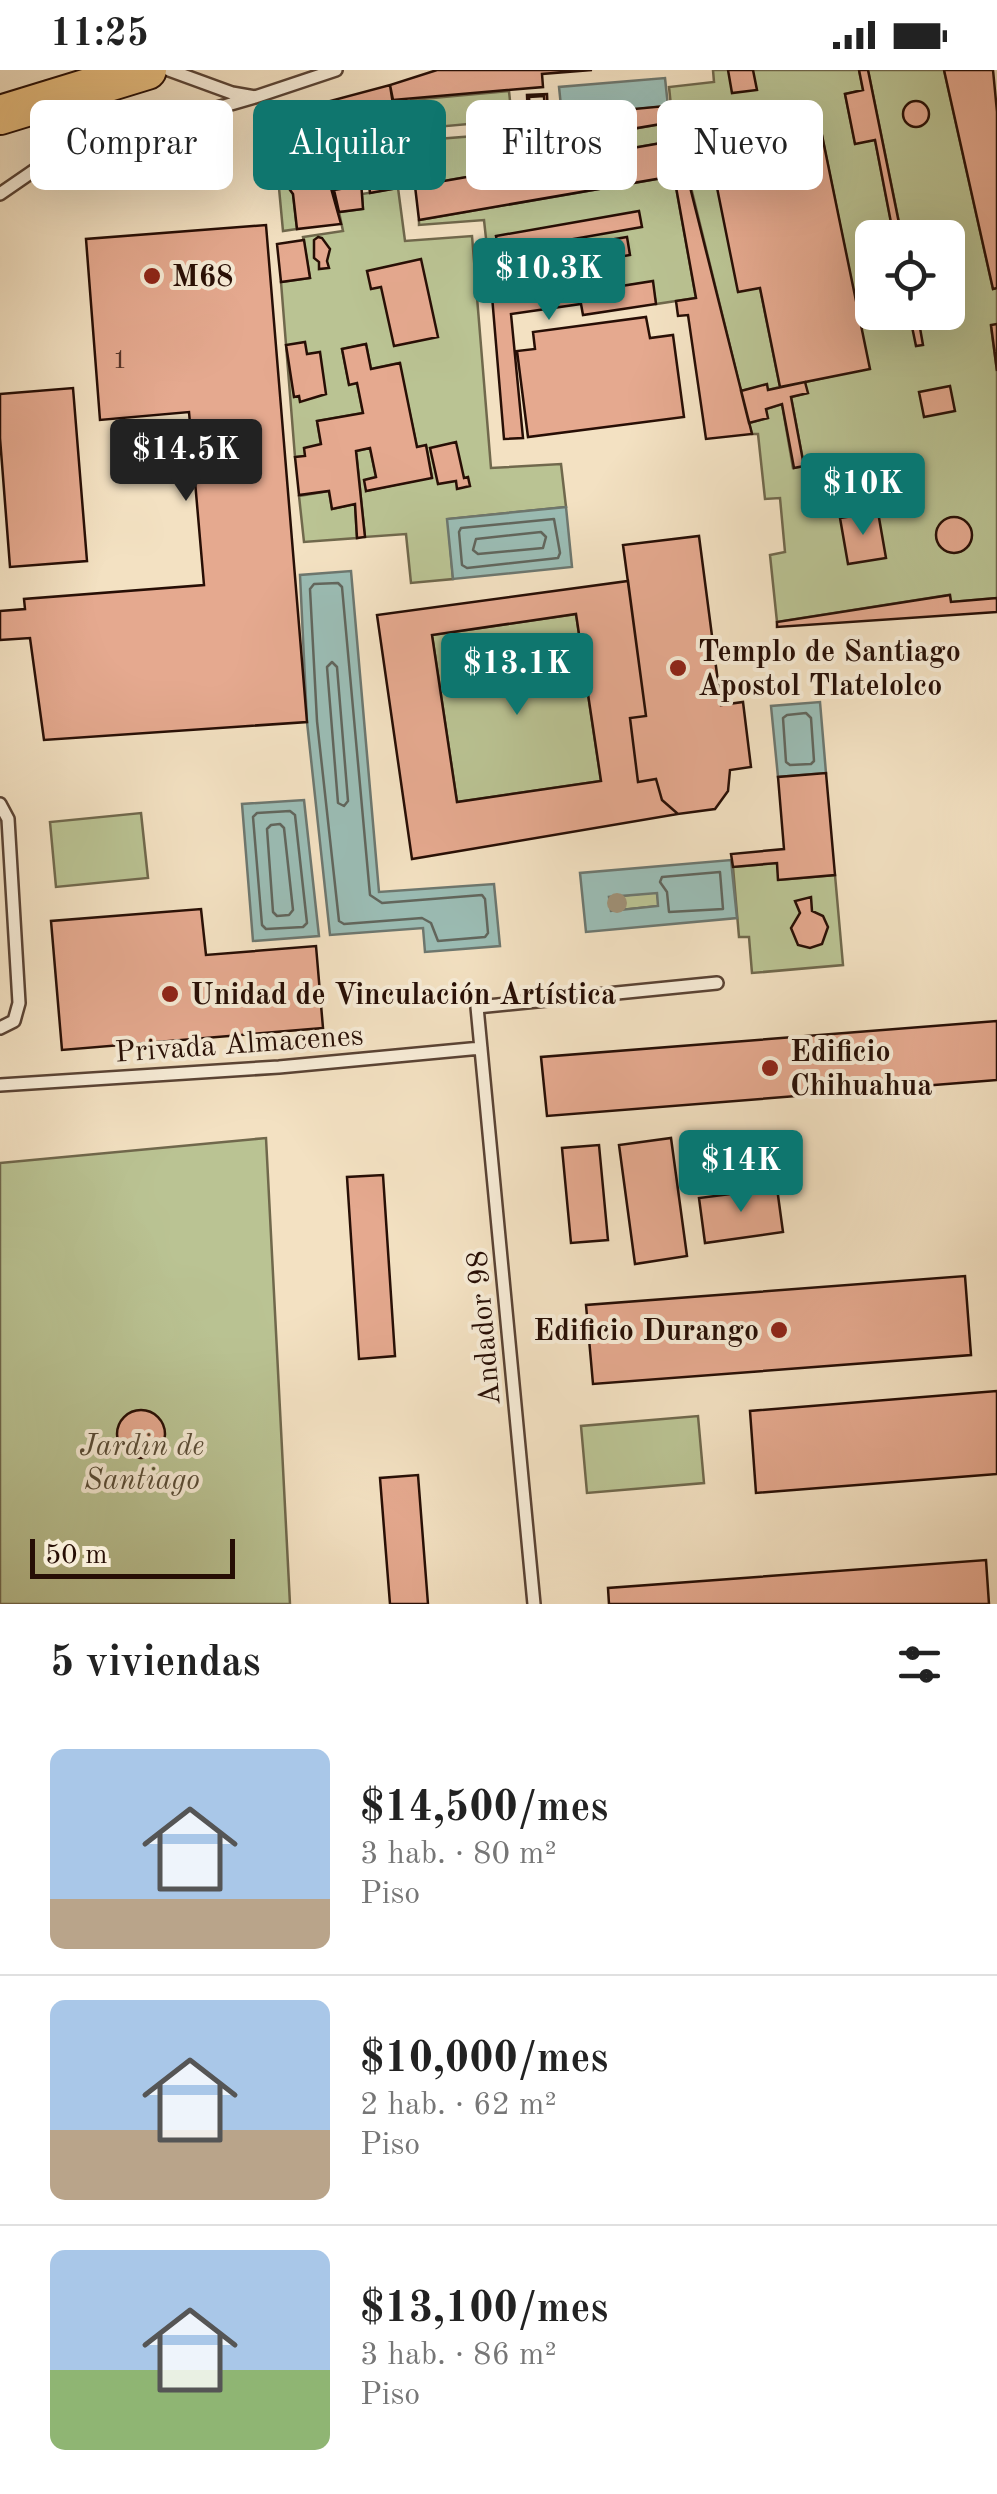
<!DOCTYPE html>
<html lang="es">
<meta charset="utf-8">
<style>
body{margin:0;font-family:"Old Standard TT",serif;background:#f6f6f6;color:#222;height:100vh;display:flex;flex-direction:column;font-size:38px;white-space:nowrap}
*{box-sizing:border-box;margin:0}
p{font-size:32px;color:#767676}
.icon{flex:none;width:55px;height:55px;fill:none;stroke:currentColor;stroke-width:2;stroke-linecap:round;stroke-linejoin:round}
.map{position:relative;height:1534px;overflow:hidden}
.sheet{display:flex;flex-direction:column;background:#fff;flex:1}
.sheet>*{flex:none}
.top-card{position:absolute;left:30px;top:30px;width:938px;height:90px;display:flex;gap:20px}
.controls{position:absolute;left:855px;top:150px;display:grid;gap:20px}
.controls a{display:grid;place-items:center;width:110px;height:110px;border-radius:15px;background:#fff;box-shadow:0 10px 40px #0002;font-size:50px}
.scale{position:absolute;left:30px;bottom:25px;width:205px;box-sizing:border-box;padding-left:10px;border:5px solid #270e05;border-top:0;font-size:28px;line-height:35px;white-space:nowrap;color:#270e05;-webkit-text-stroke:8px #f7ecd7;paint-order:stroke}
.price{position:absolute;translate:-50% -85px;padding:0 22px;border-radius:10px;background:#0f766e;color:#fff;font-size:32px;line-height:65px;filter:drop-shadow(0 2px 5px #0008)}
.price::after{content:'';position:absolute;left:50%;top:60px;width:30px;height:22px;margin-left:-15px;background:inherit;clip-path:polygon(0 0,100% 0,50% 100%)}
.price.on{background:#222;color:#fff}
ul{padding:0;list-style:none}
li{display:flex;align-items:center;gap:30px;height:250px;padding:0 50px}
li+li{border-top:2px solid #e0e0e0}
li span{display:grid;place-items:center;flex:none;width:280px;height:200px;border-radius:15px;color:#555}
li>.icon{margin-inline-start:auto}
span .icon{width:120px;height:120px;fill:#fffc;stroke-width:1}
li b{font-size:42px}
h2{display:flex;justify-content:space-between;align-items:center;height:120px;padding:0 50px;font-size:42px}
.tag{padding:0 35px;border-radius:15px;background:#fff;box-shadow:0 10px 40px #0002;font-size:35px;line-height:90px}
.tag.on{background:#0f766e;color:#fff}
.status{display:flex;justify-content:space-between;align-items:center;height:70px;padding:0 50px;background:#fff;direction:ltr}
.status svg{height:28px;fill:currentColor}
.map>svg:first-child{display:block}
.green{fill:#bac393;stroke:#70684c;stroke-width:2.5}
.water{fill:#9bbdb5;stroke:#6d776f;stroke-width:2.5;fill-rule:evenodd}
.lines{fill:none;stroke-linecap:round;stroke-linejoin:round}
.shore{stroke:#61665d;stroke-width:2.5}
.building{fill:#e5a98f;stroke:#270e05;stroke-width:2.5;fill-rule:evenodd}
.service-casing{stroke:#5a4334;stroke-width:16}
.primary-casing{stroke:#270e05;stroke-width:42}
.service{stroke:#f7ecd7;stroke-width:11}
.primary{stroke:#eac081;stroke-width:38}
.tree{fill:#9f9076}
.poi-dot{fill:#8f2418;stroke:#f7ecd7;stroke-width:4}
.labels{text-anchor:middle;stroke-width:8;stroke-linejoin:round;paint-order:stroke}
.number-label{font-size:25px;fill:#563528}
.poi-label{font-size:30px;font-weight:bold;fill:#270e05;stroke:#f7ecd7;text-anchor:start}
.street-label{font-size:30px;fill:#270e05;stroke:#f7ecd7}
.park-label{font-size:30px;font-style:italic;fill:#5a4d37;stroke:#f7ecd7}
</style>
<div class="status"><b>11:25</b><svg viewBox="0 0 49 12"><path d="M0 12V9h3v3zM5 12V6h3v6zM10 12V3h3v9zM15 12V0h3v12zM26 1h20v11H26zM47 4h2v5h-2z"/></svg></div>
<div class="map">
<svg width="997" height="1534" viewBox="0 0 997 1534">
<rect width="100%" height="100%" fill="#f3e1c2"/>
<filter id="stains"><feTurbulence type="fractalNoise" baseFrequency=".002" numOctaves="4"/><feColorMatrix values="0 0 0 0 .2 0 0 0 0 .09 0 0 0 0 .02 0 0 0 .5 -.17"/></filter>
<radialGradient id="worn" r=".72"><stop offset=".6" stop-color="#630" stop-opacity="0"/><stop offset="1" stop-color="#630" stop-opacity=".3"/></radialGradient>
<path class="green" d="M713 0H859L863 20 845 24 855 73 875 70 894 167 872 168V242L909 243 920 258 932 255 930 243 948 242V168L902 167 868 0H944L993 219 997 218V254L991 256 997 301V528L951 532 949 525 777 552 770 485 785 482 780 428 765 429 758 364H752L749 353 767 348 766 339 782 334 793 398 804 396 791 327 807 323 805 312 869 298 816 36 705 58 697 33 671 36 669 17 714 12Z
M509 21 512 50 414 59 411 30Z
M581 44 585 67 685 50 690 68 415 116 412 71 562 59V46Z
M294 73 283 86 280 104 293 124 297 159 283 161 275 75Z
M712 84 760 218 780 317 768 320 766 315 741 321 684 89Z
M674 106 696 228 656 234 652 212 596 220 592 202 507 215 491 214 484 150 419 155V150Z
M398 118 405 171 472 166 491 398 561 394 566 437 448 449 453 509 411 513 406 464 365 467 356 381 370 378 376 407 367 421 432 407 426 376 417 377 399 293 371 299 366 274 342 279 349 314 357 313 363 343 317 351 321 374 305 386 295 387 281 212 310 208 303 167 343 161 339 142 363 139 362 124Z
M329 421 332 439 355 434 357 468 304 472 299 426Z
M576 544 601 711 457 732 432 565Z
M141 743 148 808 56 817 50 752Z
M777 793 779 810 835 805 843 895 752 903 749 867H739L733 797Z
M657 822 659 836 611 841 609 827Z
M266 1068 290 1534H0V1093Z
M698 1346 704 1413 587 1423 581 1356Z"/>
<path class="water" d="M665 8 668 36 562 46 559 17Z
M566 437 572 497 453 509 447 449Z
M351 501 379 822 494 814 500 876 425 882 423 858 330 865 307 652 300 505Z
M820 632 826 703 778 707 771 636Z
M304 730 319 866 253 871 242 734Z
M731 790 737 848 586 862 580 803ZM657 823 658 836 611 841 609 827Z"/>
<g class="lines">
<path class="shore" d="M554 449 560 483 558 488 467 498 462 495 459 462 461 458Z
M541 462 546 467 543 478 478 484 473 480 476 469Z
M338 513 342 517 370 825 382 833 482 825 485 829 488 863 485 867 438 871 431 853 422 848 344 854 339 851 317 651 310 519 314 514Z
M332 592 337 597 348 731 344 736 338 733 327 597Z
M806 643 811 648 814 691 811 694 790 695 786 692 783 648 787 645Z
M290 741 295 745 307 853 303 857 266 859 262 855 253 747 257 743Z
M271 755 280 754 284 758 293 840 289 845 277 846 273 842 267 759Z
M720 802 723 839 669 842 667 822 660 812 662 807Z"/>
</g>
<path class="building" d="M437 0H592L542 4 543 17 393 30 390 15Z
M728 0H753L757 20 732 23Z
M859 0H868L902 168H894L875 70 855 74 845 24 863 20Z
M944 0H993L997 42V218L993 219Z
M390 15 393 34H402L405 60 304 67 295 63 288 52 285 43Z
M547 24 548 49 528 50 527 25Z
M544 26 545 46 530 47 529 27Z
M903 44a13 13 0 1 1 26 0a13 13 0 1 1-26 0Z
M697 33 712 84 683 89 752 364 706 369 688 245 678 246 676 231 696 228 674 106 419 150 415 116 690 68 685 50 584 67 581 44Z
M816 36 870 299 780 317 760 218 738 222 705 58Z
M284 46 286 71 269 73 267 48Z
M309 69 327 76 338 92 339 101 331 118 341 154 297 159 293 124 284 112 280 95 283 86 294 73Z
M360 97 363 139 339 142 334 120 346 118 344 98Z
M397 101 398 118 370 123 368 106Z
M639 141 642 157 499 182 496 166Z
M266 155 307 652 44 670 30 568 0 570V541L25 539 24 529 204 515 189 342 100 350 86 169Z
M318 167 322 168 330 179 327 191 329 198 319 199V192L314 188V170Z
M627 167 630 185 512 205 509 187Z
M304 170 310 208 281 212 277 174Z
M421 189 438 267 394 276 381 217 371 219 367 201Z
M593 202 596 220 653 211 656 234 583 245 581 234 511 244 523 368 504 369 491 214 507 215Z
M909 242H930L932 255 920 258 923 275 916 276Z
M646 247 650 268 673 265 684 347 528 367 517 281 535 279 533 262Z
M997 254V301L991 255Z
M305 272 307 284 320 282 326 324 300 332 299 326 294 327 286 275Z
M366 274 371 299 400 293 417 377 426 375 432 408 366 421 364 410 376 407 370 378 356 381 365 467 357 468 355 434 332 439 329 421 299 425 295 387 305 386 304 378 321 374 317 351 363 343 357 313 349 315 342 279Z
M805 312 808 323 791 327 804 396 794 398 782 334 766 339 768 348 749 353 741 321 767 314 768 320Z
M950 316 955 341 924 347 919 322Z
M73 318 87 491 10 497 0 368V324Z
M456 372 464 408 468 407 470 416 457 419 456 411 438 414 430 378Z
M878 442 886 488 848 494 840 448Z
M936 465a18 18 0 1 1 36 0a18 18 0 1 1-36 0Z
M699 466 721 635 743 632 751 697 730 700 728 721 715 739 678 744 662 730 656 709 638 712 630 648 646 646 623 475Z
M628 511 646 646 630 648 638 712 656 709 662 730 678 744 412 789 377 545ZM576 544 601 711 457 732 432 565Z
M950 525 951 532 997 528V542L777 557V552Z
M826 703 835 805 778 810 777 793 733 797 731 784 784 779 778 707Z
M811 827 812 841 823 846 828 857 822 874 810 878 798 875 791 858 800 843 795 831Z
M201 839 206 885 316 876 323 958 62 980 51 851Z
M997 951V1010L547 1046 541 987Z
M671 1068 687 1186 635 1194 619 1075Z
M599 1075 608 1170 571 1173 562 1078Z
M383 1105 395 1286 359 1289 347 1107Z
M777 1118 783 1162 705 1173 699 1128Z
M965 1206 971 1285 593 1314 586 1235Z
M997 1321V1404L756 1423 750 1341Z
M117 1364a24 24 0 1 1 48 0a24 24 0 1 1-48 0Z
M418 1405 428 1534H390L380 1408Z
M986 1490 989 1534H609L608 1518Z"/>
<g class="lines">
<g class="service-casing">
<path id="service" d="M169 0 232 23 255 27 336 0
M0 124 58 84 255 27
M0 734 8 749 19 933 14 951 0 958
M0 1015 279 997 481 978
M534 1534 477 937 717 913"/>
</g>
<g class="primary-casing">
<path id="primary" d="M0 45 147 0"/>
</g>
<use href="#service" class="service"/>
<use href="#primary" class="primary"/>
</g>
<circle class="tree" cx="617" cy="833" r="10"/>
<g class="poi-dot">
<circle cx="152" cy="206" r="10"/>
<circle cx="678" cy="598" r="10"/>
<circle cx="170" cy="924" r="10"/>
<circle cx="770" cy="998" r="10"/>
<circle cx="779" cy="1260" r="10"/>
</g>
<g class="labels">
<g class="number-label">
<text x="120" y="298">1</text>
</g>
<g class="poi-label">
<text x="172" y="216">M68</text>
<text x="698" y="591">Templo de Santiago<tspan x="698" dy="34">Apostol Tlatelolco</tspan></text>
<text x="190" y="934">Unidad de Vinculación Artística</text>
<text x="790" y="991">Edificio<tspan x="790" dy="34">Chihuahua</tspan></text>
<text x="759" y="1270" text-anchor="end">Edificio Durango</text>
</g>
<g class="street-label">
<text transform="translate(239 973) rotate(-4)" y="10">Privada Almacenes</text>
<text transform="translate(483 1258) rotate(-95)" y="10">Andador 98</text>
</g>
<g class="park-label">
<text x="142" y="1385">Jardin de<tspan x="142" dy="34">Santiago</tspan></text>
</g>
</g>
<rect width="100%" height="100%" filter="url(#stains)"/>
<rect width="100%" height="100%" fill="url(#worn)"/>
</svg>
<div class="controls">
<a><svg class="icon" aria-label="locate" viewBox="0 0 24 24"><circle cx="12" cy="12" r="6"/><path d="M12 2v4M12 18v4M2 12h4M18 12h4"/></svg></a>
</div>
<div class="scale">50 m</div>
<b class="price" style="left:549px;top:253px">$10.3K</b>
<b class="price on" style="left:186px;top:434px">$14.5K</b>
<b class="price" style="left:863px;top:468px">$10K</b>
<b class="price" style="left:517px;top:648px">$13.1K</b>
<b class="price" style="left:741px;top:1145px">$14K</b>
<div class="top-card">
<a class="tag">Comprar</a>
<a class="tag on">Alquilar</a>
<a class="tag">Filtros</a>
<a class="tag">Nuevo</a>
</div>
</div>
<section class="sheet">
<h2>5 viviendas<svg class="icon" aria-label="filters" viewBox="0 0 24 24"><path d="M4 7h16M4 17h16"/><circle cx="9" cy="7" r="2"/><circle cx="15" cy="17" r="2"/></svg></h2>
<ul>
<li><span style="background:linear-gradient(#a9c7e8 75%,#b9a48a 0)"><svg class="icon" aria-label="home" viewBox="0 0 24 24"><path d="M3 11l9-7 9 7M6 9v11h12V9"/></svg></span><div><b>$14,500/mes</b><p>3 hab. · 80 m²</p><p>Piso</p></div></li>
<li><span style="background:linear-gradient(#a9c7e8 65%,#b9a48a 0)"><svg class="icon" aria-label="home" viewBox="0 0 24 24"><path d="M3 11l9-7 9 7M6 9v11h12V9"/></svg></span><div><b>$10,000/mes</b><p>2 hab. · 62 m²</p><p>Piso</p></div></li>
<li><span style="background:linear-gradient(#a9c7e8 60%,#8fb573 0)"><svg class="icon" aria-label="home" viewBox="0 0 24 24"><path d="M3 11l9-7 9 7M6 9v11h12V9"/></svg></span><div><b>$13,100/mes</b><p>3 hab. · 86 m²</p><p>Piso</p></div></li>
</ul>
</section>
